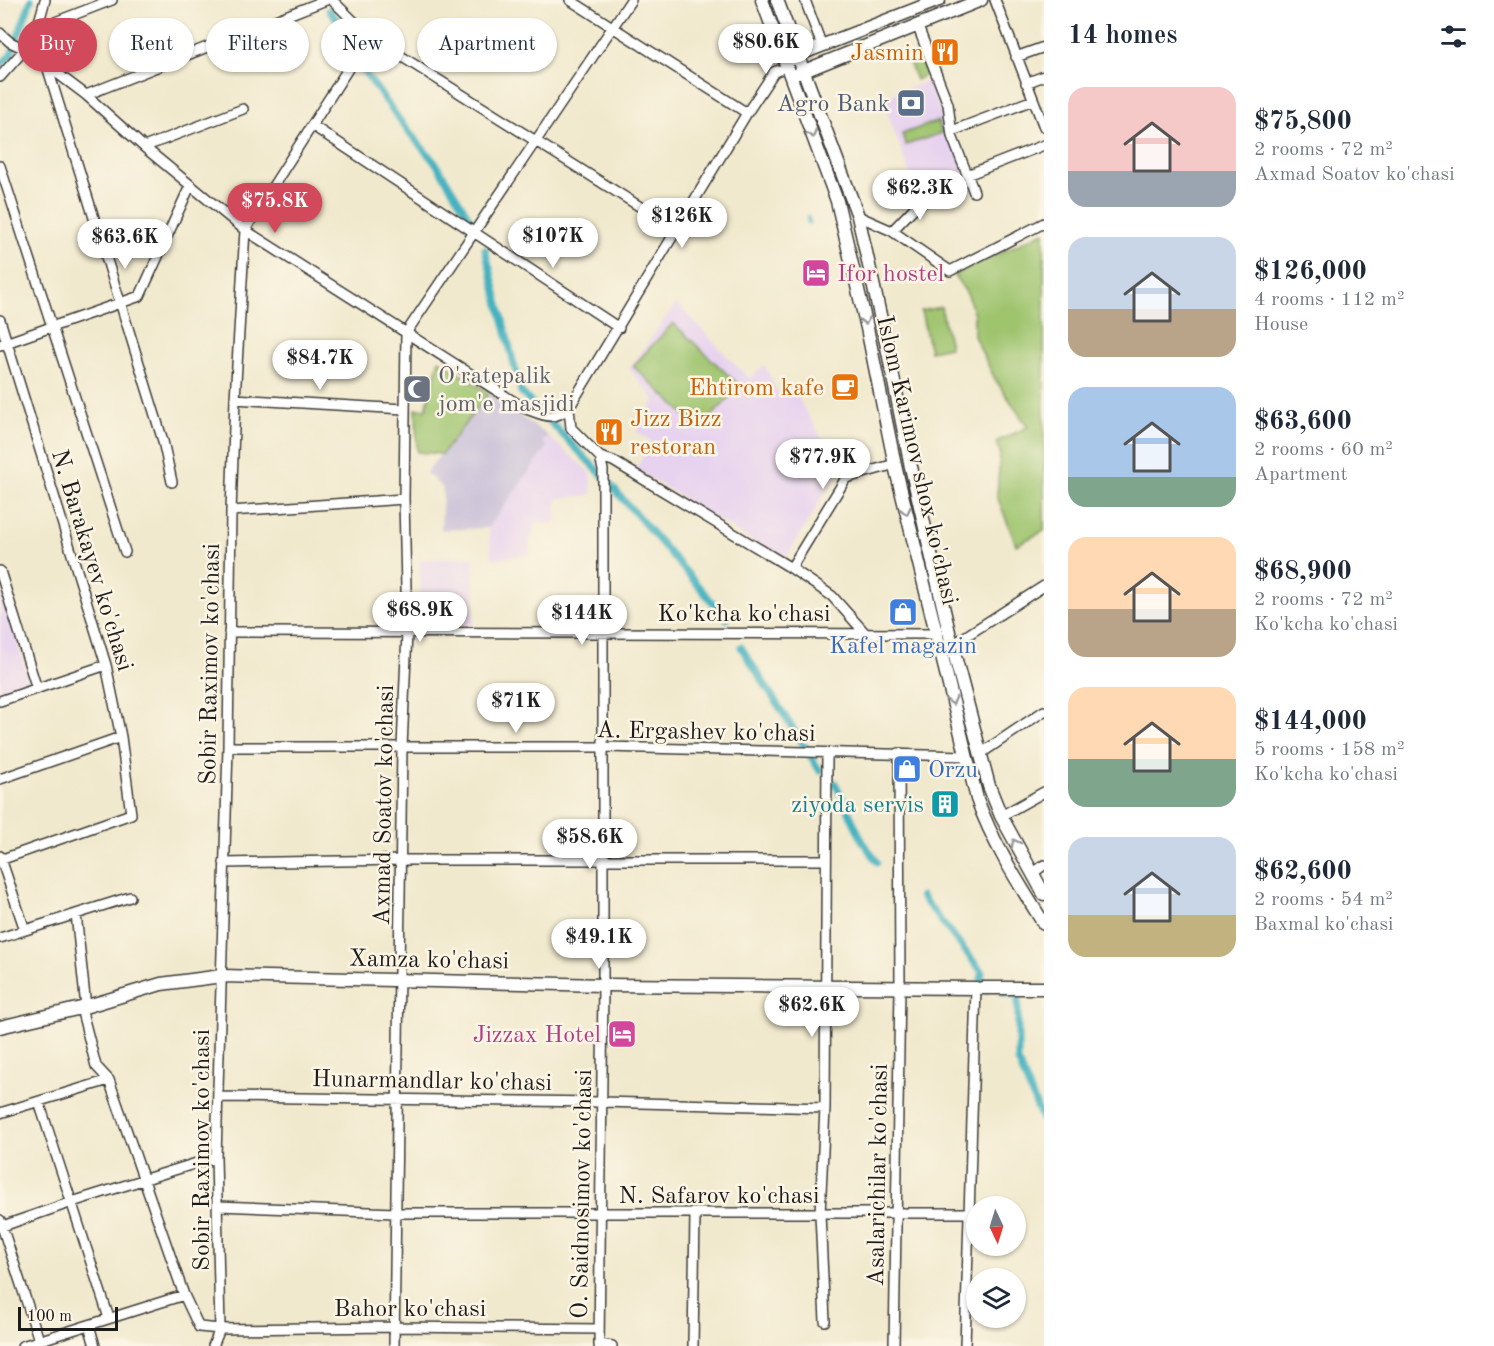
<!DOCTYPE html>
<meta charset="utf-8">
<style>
body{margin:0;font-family:"Old Standard TT",serif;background:#f6f6f7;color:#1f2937;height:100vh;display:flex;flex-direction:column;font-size:22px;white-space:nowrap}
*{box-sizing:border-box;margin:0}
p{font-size:20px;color:#747a83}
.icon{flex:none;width:33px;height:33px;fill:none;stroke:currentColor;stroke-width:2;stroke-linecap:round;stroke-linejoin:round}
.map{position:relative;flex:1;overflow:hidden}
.panel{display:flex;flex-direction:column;background:#fff;width:450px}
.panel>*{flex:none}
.guide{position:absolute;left:18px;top:18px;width:570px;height:54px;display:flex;gap:12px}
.needle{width:39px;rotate:176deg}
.tools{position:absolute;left:966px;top:1196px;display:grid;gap:12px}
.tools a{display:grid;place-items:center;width:60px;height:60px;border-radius:50%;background:#fff;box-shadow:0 2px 4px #0004;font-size:30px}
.scale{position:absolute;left:18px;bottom:15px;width:100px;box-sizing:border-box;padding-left:6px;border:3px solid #1c1c1c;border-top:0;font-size:16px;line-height:21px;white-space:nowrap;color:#1c1c1c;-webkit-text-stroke:4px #fcf5e5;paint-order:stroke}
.price{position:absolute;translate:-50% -51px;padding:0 14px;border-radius:21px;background:#fff;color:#222;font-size:20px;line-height:39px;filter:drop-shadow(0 2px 3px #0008)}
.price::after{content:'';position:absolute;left:50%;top:36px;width:18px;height:14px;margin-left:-9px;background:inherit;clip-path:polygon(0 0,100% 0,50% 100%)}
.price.on{background:#d1495b;color:#fff}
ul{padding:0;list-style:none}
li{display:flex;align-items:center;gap:18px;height:150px;padding:0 24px}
li span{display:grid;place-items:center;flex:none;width:168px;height:120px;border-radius:18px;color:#555}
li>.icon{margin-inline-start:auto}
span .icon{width:72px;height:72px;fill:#fffc;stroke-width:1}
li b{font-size:26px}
h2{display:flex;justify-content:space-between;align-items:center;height:72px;padding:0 24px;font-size:26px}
.tag{padding:0 21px;border-radius:27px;background:#fff;box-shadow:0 2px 4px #0004;font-size:21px;line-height:54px}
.tag.on{background:#d1495b;color:#fff}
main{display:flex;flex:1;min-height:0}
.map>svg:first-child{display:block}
.built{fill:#e7d2ef}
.industrial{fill:#c8bfd8}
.green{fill:#9fc46e;stroke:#5e7045;stroke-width:1.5}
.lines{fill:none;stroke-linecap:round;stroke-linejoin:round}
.stream{stroke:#44b2c0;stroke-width:2}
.canal{stroke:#44b2c0;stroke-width:7}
.minor-casing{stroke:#3c3b37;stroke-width:12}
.major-casing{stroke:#3c3b37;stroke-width:15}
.minor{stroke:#fff;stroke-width:9}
.major{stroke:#fff;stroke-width:12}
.oneway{stroke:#999}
.labels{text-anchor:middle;stroke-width:5;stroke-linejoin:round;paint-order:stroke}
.food-label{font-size:24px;fill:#c56008;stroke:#fcf5e5;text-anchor:end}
.service-label{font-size:24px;fill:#4e5e75;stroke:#fcf5e5;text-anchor:end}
.hotel-label{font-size:24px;fill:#b23c85;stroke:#fcf5e5;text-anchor:start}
.worship-label{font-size:24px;fill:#5b616d;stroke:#fcf5e5;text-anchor:start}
.street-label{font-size:24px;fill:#1c1c1c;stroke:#fcf5e5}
.shop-label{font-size:24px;fill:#366cbe;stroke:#fcf5e5}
.culture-label{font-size:24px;fill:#0d838f;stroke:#fcf5e5;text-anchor:end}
</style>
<main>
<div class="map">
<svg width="1044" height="1346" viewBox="0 0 1044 1346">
<rect width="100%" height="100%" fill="#fcf5e5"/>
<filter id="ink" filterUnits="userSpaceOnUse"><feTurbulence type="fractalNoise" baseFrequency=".0167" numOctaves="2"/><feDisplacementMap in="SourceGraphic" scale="12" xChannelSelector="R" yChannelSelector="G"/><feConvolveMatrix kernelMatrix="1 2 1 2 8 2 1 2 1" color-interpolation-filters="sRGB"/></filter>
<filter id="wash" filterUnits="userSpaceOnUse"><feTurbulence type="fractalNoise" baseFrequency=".008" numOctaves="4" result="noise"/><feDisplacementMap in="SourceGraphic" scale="24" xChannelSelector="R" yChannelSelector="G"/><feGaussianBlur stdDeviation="1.35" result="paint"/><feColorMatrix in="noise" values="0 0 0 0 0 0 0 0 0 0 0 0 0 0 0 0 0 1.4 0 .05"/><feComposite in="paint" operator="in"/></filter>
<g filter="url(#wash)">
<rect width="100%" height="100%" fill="#f1e9cd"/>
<path class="built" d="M928 81 943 117H945L965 176 916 191 882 98Z
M676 303 749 379 765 365 779 395 794 391 840 469 784 561 636 469 652 441 636 432 655 400 629 369Z
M548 436 590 473 592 495 557 499 556 523 537 522 529 541 531 554 492 559 488 528 547 447 542 441Z
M473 557 474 625 421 627 420 560Z
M0 588 29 680 28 685 0 695Z"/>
<path class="industrial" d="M489 393 548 436 542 441 547 447 488 528 441 530 443 488 426 473Z"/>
<path class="green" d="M917 53 926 75 916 80 907 57Z
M938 121 942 133 906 145 902 134Z
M1044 232V531L1016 545 997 496 1000 452 996 442 1028 427 995 379 974 336V315L968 295 954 275Z
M941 307 950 347 930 351 921 311Z
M673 323 740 386 700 429 633 366Z
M439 360 489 393 442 454 417 452 416 409H426Z"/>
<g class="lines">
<path class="stream" d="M808 216 809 218 807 219V217Z
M809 218 810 221H808L807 219Z
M810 221 809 224 807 222Z"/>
<path class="canal" d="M329 10 356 42
M0 65 11 55 31 0
M363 70 408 131 437 165 472 222
M485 249 521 392 603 476 727 619
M741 647 820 771
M835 783 863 842 877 862
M921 896 982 972 981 979 986 990
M1003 993 1018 995V1061L1044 1124"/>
</g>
</g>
<g filter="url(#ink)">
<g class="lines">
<g class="minor-casing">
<path id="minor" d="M332 0 369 36 677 230
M570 0 747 113
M805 0 822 46
M995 0 1044 127
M918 27 948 104 952 136 974 192
M37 29 112 0
M0 33 10 42 25 49 86 95 144 147 245 230 524 408C543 415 552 422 569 408L747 113 774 72 779 70
M1016 57 1044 47
M47 66 163 441 172 482
M0 77 25 49 37 29 45 0
M1026 83 1044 76
M86 95 326 0
M313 126 619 328
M952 131 1033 100
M144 147 243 109
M0 166 125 552
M967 175 1044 145
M858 216 892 231 950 271 1044 223
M892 231 915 207 935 195
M0 320 106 665 121 737 131 814 0 860
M0 345 140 296 190 186
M235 399 404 409
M569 408 571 428 600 457 603 470V985L599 1346
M600 457 613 461 791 568 832 596 865 633
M231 511 404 499
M791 568 846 478 895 464
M0 571 37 689
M229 632 936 634
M952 645 1044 586
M0 701 106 665
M228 747H605L966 756
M980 754 1044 711
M0 779 121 737
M1001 816 1044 792
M0 856 25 930
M224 863 402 860H825
M1032 874 1044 865
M76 914 86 1007
M0 938 130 897
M81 1008 96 1066 109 1080 184 1295 199 1327 220 1329 394 1327 599 1329
M219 1097 602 1102 825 1108
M39 1102 109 1318
M0 1113 109 1080
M218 1206 395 1213H969
M0 1220 39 1340
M0 1227 72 1202 216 1157
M825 1321 820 1214 825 1108 827 754
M89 1325 95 1346
M599 1344 612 1346
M22 1346 184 1295
M213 1346 220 1329 216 1157 228 747 231 511 235 399 245 230 369 36
M394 1346 402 747 407 633 404 499 406 333 631 0
M693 1346 695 1214
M894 1346 900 988 899 753
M965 1346 976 988H981"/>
</g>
<g class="major-casing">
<path id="major" d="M762 0 837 201 867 328 896 470 977 799C993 844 1019 884 1044 924
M777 0 858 216 886 342 911 467 952 645 989 786 1001 816 1044 894
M794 59 798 55 939 0
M799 73 981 0
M982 988H1044
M0 1027 81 1008 161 984 222 976 603 985 976 988"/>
</g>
<use href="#minor" class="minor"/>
<use href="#major" class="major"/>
</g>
<defs><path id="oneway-chevron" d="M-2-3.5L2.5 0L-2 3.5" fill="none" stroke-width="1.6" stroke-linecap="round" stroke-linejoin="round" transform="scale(1.5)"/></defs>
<g class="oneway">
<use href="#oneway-chevron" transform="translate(812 134) rotate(70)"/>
<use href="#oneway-chevron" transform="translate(865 321) rotate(77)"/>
<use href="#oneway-chevron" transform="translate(906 511) rotate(77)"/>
<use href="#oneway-chevron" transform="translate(952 701) rotate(76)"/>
<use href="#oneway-chevron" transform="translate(1015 843) rotate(-118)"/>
</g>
</g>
<defs>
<g id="restaurant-square" transform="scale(1.5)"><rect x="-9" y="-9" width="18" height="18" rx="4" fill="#e8710a" stroke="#fcf5e5"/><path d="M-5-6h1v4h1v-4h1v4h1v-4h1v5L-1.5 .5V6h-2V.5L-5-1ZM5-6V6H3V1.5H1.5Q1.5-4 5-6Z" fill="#fff"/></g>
<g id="bank-square" transform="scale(1.5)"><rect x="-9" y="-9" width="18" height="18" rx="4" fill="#5c6f8a" stroke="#fcf5e5"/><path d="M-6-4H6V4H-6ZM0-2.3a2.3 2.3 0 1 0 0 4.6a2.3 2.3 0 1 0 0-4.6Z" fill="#fff"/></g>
<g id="hotel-square" transform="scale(1.5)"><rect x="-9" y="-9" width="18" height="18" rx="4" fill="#d1479c" stroke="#fcf5e5"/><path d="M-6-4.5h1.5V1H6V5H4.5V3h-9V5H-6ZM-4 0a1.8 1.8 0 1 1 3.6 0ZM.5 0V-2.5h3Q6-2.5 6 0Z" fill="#fff"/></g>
<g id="cafe-square" transform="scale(1.5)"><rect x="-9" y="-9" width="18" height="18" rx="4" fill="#e8710a" stroke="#fcf5e5"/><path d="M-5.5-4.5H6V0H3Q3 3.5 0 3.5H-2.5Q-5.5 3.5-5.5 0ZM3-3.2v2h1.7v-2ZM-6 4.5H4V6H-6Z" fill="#fff"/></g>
<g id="mosque-square" transform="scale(1.5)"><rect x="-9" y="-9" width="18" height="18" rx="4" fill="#6b7280" stroke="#fcf5e5"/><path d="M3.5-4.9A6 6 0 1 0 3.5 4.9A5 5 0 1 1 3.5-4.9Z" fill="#fff"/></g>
<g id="shop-square" transform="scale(1.5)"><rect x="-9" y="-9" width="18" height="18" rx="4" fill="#3f7fe0" stroke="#fcf5e5"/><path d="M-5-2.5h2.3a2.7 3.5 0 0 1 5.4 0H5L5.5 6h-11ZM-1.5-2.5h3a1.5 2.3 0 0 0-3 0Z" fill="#fff"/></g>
<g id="building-square" transform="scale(1.5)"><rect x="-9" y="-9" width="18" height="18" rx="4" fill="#0f9aa8" stroke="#fcf5e5"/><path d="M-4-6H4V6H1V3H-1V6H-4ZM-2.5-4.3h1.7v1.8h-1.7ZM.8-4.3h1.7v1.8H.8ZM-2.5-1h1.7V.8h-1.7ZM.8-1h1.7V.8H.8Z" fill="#fff"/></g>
</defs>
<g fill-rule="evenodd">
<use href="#restaurant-square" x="945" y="52"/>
<use href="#bank-square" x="911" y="103"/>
<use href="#hotel-square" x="816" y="273"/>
<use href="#cafe-square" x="845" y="387"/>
<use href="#mosque-square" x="417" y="389"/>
<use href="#restaurant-square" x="609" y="432"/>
<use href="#shop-square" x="903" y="612"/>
<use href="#shop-square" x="907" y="769"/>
<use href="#building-square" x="945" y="804"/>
<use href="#hotel-square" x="622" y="1034"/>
</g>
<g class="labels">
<g class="food-label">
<text x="924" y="60">Jasmin</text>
<text x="824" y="395">Ehtirom kafe</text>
<text x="630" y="426" text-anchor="start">Jizz Bizz<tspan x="630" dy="28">restoran</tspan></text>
</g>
<g class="service-label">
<text x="890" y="111">Agro Bank</text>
</g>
<g class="hotel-label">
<text x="837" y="281">Ifor hostel</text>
<text x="601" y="1042" text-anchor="end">Jizzax Hotel</text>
</g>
<g class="worship-label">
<text x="438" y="383">O'ratepalik<tspan x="438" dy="28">jom'e masjidi</tspan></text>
</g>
<g class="street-label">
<text transform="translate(918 460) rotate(77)" y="8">Islom Karimov shox ko'chasi</text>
<text transform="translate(93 560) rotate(73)" y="8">N. Barakayev ko'chasi</text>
<text x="744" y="621">Ko'kcha ko'chasi</text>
<text transform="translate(209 664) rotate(-89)" y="8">Sobir Raximov ko'chasi</text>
<text transform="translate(706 731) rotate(1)" y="8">A. Ergashev ko'chasi</text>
<text transform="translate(383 805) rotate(-89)" y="8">Axmad Soatov ko'chasi</text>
<text transform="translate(429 959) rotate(1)" y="8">Xamza ko'chasi</text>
<text transform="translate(432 1080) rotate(1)" y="8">Hunarmandlar ko'chasi</text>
<text transform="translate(201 1150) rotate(-90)" y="8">Sobir Raximov ko'chasi</text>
<text transform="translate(877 1175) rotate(-89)" y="8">Asalarichilar ko'chasi</text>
<text transform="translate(581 1194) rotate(-89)" y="8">O. Saidnosimov ko'chasi</text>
<text x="719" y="1203">N. Safarov ko'chasi</text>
<text x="410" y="1316">Bahor ko'chasi</text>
</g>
<g class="shop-label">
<text x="903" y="653">Kafel magazin</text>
<text x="928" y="777" text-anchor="start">Orzu</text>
</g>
<g class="culture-label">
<text x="924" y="812">ziyoda servis</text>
</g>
</g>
</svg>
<div class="tools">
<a><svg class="needle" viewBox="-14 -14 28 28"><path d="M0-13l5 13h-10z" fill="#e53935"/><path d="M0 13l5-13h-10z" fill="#747a83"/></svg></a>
<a><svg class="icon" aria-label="layers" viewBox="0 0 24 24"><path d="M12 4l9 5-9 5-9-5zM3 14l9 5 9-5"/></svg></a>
</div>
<div class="scale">100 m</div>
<b class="price" style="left:766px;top:75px">$80.6K</b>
<b class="price" style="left:920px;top:221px">$62.3K</b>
<b class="price on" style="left:275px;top:234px">$75.8K</b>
<b class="price" style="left:682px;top:249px">$126K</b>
<b class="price" style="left:553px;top:269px">$107K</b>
<b class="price" style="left:125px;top:270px">$63.6K</b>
<b class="price" style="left:320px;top:391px">$84.7K</b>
<b class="price" style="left:823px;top:490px">$77.9K</b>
<b class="price" style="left:420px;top:643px">$68.9K</b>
<b class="price" style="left:582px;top:646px">$144K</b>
<b class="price" style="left:516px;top:734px">$71K</b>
<b class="price" style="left:590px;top:870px">$58.6K</b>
<b class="price" style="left:599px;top:970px">$49.1K</b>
<b class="price" style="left:812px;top:1038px">$62.6K</b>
<div class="guide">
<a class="tag on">Buy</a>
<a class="tag">Rent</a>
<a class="tag">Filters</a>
<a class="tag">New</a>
<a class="tag">Apartment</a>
</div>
</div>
<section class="panel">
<h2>14 homes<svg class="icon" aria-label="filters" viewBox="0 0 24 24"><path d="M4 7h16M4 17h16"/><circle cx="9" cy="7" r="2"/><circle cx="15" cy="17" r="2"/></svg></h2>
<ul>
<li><span style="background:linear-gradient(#f6c9c9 70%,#9aa5b1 0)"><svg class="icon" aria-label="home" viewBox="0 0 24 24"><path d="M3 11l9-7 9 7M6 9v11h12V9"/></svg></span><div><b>$75,800</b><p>2 rooms · 72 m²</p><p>Axmad Soatov ko'chasi</p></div></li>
<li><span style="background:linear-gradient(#c9d6e8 60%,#b9a48a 0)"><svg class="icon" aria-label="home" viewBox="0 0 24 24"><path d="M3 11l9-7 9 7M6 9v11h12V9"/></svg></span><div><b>$126,000</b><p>4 rooms · 112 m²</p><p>House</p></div></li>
<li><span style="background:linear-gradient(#a9c7e8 75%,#7fa58c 0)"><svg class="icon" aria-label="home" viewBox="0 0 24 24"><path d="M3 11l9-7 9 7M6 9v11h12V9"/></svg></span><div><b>$63,600</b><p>2 rooms · 60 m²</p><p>Apartment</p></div></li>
<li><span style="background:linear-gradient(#ffd9b3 60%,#b9a48a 0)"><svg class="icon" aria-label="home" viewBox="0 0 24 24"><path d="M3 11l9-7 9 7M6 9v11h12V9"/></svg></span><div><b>$68,900</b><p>2 rooms · 72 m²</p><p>Ko'kcha ko'chasi</p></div></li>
<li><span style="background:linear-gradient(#ffd9b3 60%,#7fa58c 0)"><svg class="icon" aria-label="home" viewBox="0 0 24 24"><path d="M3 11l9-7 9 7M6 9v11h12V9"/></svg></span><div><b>$144,000</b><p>5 rooms · 158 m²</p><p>Ko'kcha ko'chasi</p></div></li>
<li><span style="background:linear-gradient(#c9d6e8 65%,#c2b280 0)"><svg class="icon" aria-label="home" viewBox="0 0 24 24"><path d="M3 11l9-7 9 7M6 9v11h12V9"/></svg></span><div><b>$62,600</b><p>2 rooms · 54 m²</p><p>Baxmal ko'chasi</p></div></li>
</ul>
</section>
</main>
